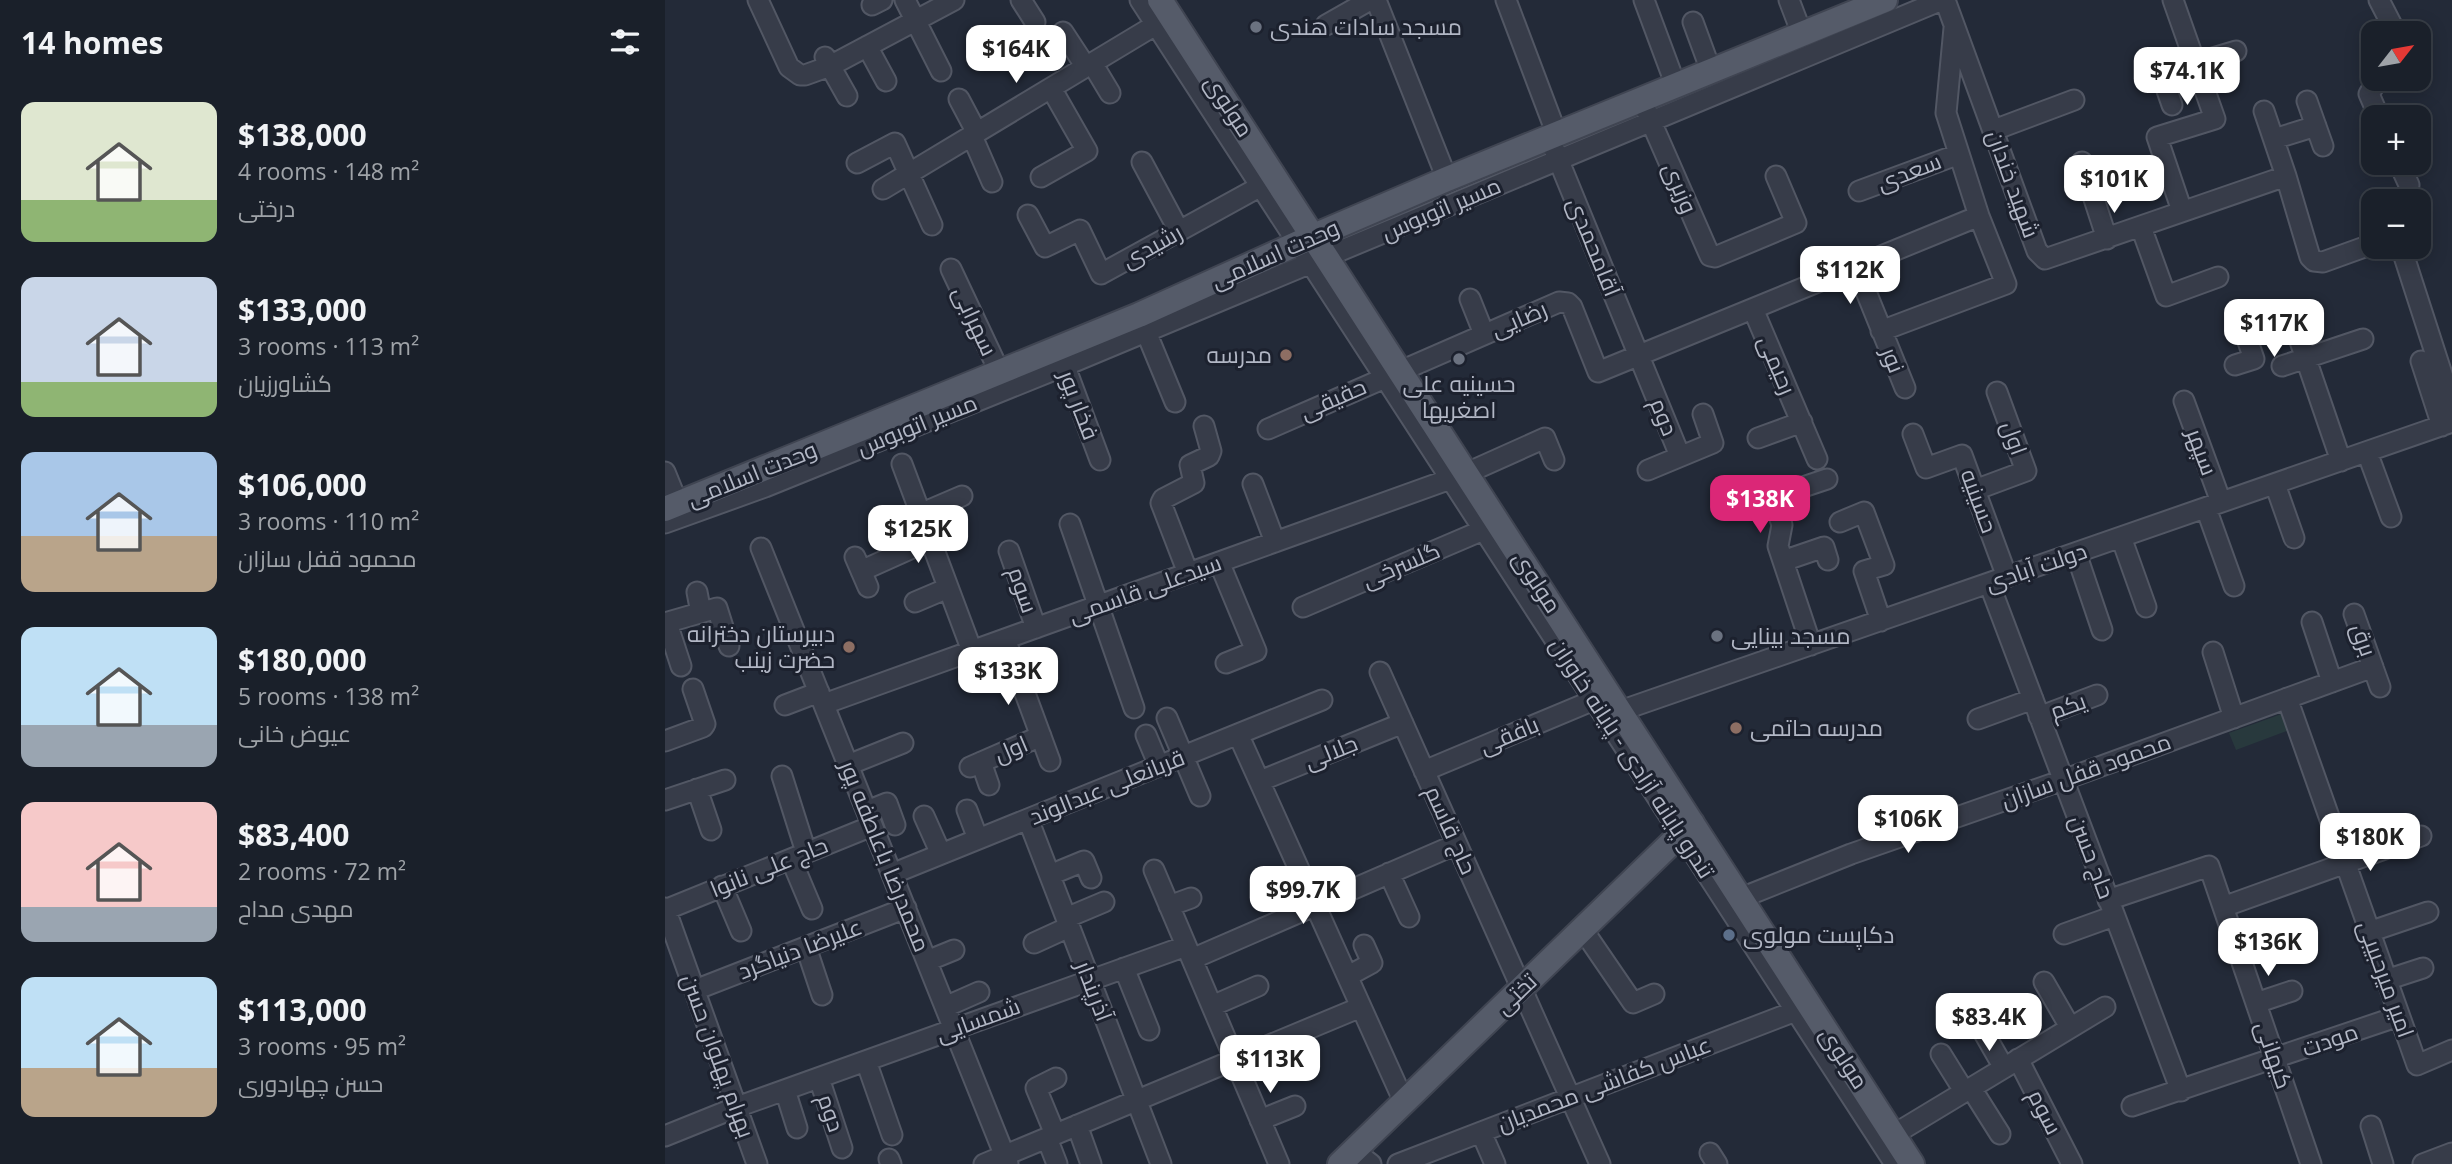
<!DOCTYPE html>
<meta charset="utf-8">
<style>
body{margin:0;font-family:"Open Sans",Cairo,sans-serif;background:#272d36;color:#f1f3f6;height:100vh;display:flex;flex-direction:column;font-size:26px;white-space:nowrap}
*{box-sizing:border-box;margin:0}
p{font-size:23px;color:#9fa3a8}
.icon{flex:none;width:38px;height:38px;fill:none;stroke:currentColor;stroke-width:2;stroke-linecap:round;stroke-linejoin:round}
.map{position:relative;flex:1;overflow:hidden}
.side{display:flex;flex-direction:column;background:#1a202a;width:665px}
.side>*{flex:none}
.needle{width:46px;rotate:59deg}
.fabs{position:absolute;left:1696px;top:21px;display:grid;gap:14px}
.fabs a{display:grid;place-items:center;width:70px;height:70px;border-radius:14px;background:#1a202a;box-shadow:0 4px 18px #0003,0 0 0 2px #383e47;font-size:35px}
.price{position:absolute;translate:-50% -60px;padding:0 16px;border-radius:14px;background:#fff;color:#222;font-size:23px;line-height:46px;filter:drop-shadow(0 2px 4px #0008)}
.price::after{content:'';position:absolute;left:50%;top:42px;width:21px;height:16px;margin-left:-10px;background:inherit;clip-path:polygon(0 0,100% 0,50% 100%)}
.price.active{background:#db2777;color:#fff}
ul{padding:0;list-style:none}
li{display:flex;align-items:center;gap:21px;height:175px;padding:0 21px}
li span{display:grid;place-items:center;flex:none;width:196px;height:140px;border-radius:14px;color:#555}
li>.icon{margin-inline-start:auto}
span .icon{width:84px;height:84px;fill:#fffc;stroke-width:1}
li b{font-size:30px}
h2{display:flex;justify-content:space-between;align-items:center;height:84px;padding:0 21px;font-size:30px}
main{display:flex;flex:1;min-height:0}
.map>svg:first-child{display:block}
.green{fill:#28393d}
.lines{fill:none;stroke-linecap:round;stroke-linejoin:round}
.minor-casing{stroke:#525764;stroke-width:23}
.major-casing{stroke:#404552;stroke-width:28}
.minor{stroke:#373c49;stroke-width:19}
.major{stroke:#555b69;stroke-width:24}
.worship-dot{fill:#6b7280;stroke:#1c212e;stroke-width:2.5}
.education-dot{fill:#8d6e63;stroke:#1c212e;stroke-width:2.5}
.service-dot{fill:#5c6f8a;stroke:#1c212e;stroke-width:2.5}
.labels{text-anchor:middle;stroke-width:6;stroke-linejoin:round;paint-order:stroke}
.poi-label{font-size:23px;fill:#b2b7c5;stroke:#1c212e;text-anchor:start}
.street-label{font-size:23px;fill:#b2b7c5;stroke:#1c212e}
</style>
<main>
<section class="side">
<h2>14 homes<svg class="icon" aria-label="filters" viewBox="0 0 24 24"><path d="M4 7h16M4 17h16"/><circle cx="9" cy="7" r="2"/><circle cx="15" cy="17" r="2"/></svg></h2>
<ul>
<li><span style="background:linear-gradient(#dfe7d0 70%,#8fb573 0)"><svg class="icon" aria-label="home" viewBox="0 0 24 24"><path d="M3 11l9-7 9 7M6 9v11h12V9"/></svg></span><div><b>$138,000</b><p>4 rooms · 148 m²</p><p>درختی</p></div></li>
<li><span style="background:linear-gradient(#c9d6e8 75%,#8fb573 0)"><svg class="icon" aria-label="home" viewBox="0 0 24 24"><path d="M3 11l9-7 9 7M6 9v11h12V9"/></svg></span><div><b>$133,000</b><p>3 rooms · 113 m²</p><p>کشاورزیان</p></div></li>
<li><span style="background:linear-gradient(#a9c7e8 60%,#b9a48a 0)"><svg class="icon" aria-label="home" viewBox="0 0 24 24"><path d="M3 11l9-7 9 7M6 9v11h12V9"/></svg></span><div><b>$106,000</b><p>3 rooms · 110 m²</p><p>محمود قفل سازان</p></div></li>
<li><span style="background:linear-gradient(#bfe0f5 70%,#9aa5b1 0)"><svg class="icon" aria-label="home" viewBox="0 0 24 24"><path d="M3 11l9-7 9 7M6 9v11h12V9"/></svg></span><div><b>$180,000</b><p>5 rooms · 138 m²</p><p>عیوض خانی</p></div></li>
<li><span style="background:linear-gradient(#f6c9c9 75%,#9aa5b1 0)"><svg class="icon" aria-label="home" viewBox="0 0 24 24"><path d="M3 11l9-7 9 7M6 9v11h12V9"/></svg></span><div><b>$83,400</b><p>2 rooms · 72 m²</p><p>مهدی مداح</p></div></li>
<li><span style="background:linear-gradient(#bfe0f5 65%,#b9a48a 0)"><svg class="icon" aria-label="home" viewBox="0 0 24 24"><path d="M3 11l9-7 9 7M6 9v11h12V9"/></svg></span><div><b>$113,000</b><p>3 rooms · 95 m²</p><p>حسن چهاردوری</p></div></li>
</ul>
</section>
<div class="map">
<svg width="1787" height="1164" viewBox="0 0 1787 1164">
<rect width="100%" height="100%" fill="#232a38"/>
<path class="green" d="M1622 712 1627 729 1571 750 1564 733Z"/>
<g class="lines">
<g class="minor-casing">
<path id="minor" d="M93 0 124 67 135 75H140L165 66 289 0
M240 0 276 71
M356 0 370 22
M475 0 1230 1164
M711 0 782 179
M841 0 892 135
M979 0 1011 86
M1124 0 1137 34
M1280 0 1372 251 1380 259 1621 176 1645 257 1649 261 1658 262 1708 244
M1508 0 1550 119 1492 137 1517 211
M1714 0 1731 33
M207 5 217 0
M1028 22 1046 71
M661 25 705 0
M398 32 421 67
M202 46 221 81
M160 57 182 96
M427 63 445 93
M1531 63 1571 51
M1713 79 1704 94 1714 117
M294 99 312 133
M1642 101 1658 146
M1507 105 1498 79 1533 67
M981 110 1045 256 1050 257 1131 223 1111 176
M1599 111 1621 176
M1329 130 1409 100
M307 136 327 182
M1609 139 1651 126
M889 149 1015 456
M477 162 514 231
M1417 162 1442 239
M192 163 230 143 267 225
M1734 163 1744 185
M376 177 422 151 386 88
M218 189 502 18
M1194 191 1294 154
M363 215 380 247 415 230 436 274 607 180
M1476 227 1501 296 1553 277
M1736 247 1787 405
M1191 267 1240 388
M286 269 335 373
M805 299 819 334
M1088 309 1152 459
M477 322 510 402
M1216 331 1341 284 1314 216 1281 113 1289 28
M395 353 435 460
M1756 361 1777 426
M1570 365 1589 359 1580 333 1627 318 1676 461
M1617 366 1698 339
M1519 401 1556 502
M603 429 894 302 903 303 907 307 933 372 1314 216
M1248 434 1261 468 1297 455 1342 577
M1093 438 1137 422
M1702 452 1726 517
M237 464 307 651
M983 470 1048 443 1038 414
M0 472 13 504
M588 484 610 542
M1610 484 1629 538
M1310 490 1361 471 1332 392
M1541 508 1569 586
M255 514 297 496
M1175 522 1199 512 1219 565 1199 571 1216 621
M0 523 100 487 399 366 1277 0
M405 524 469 708
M1456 537 1481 607
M96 548 343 1164
M344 551 371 628
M1411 553 1437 630
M190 557 203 587
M1118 561 1159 547 1163 560
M554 562 591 651 561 663
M196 571 265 540
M523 573 496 503 498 499 529 483 525 465 544 456 546 451 539 426
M1324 583 1516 1091
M32 592 36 613
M250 602 283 588
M638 607 830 525
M1689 614 1715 687
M1647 622 1667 682
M0 623 52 608 64 646
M2 623 16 666
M340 639 385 761
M1146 645 1113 546 1117 525 1108 497 1162 479
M1548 652 1569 718
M715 672 935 1164
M1622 698 1752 1065 1787 1050
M159 704 802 473 880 438 889 460
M120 705 154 692
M955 711 1787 422
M1374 717 1432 695
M502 718 535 796
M1313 719 1368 699
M573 734 739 1102
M481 735 494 766
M0 741 38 727 40 724 28 689
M316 762 324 785
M183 765 238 743
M305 767 376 736
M759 771 929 700
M117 776 141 852
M595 781 738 723
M32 789 46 830
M0 800 60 780
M302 810 313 839
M202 811 222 803 230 825
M259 816 276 854
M363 819 496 1164
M126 859 147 909
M489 870 614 1164
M724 873 744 917
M227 874 657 700
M385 875 419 861 426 878
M57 886 76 931
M1076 898 1186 854 1398 780 1708 667
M1443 900 1544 866 1646 1164
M504 906 526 898
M1558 907 1756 836
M0 908 92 1164
M0 910 207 826
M401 918 439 902
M918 930 968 1003 989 994
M1704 932 1763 912
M1399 934 1449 916
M369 943 404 927
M141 947 157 995
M527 959 792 844
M262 961 289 950
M459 968 484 1030
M683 976 707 963 699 945
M1721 980 1758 968
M1379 982 1405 1027
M30 990 241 908
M1591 1003 1627 991
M547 1006 593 986
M280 1007 314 992
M1315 1026 1339 1068
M1276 1054 1299 1091
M1353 1059 1407 1164
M201 1061 227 1135
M154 1078 177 1148
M1306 1088 1335 1134
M120 1090 132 1128
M1467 1106 1734 1016
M595 1120 630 1106
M412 1125 426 1164
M1706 1126 1718 1164
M816 1132 830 1164
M390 1134 371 1088 391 1078
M1228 1135 1440 1007
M0 1136 72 1107 521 946
M382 1138 392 1164
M689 1151 706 1164
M1045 1153 1052 1164
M224 1159 226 1164
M319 1164 696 1007
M733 1164 1141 1007
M1758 1164 1787 1153"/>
</g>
<g class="major-casing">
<path id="major" d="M495 0 1247 1164
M0 509 474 315 649 236 782 179 1220 0
M675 1164 1027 823"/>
</g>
<use href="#minor" class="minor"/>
<use href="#major" class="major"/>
</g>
<g class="worship-dot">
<circle cx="591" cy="27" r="7"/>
<circle cx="794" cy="359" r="7"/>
<circle cx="1052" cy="636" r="7"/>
</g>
<g class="education-dot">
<circle cx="621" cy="355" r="7"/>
<circle cx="184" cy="647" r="7"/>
<circle cx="1071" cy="728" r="7"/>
</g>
<circle class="service-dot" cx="1064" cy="935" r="7"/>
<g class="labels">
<g class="poi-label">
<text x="605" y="35">مسجد سادات هندی</text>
<text x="607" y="363" text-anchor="end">مدرسه</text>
<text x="794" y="392" text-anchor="middle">حسینیه علی<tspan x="794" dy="26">اصغریها</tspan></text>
<text x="170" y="642" text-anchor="end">دبیرستان دخترانه<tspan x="170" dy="26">حضرت زینب</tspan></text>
<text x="1066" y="644">مسجد بینایی</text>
<text x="1085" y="736">مدرسه حاتمی</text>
<text x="1078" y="943">دکاپست مولوی</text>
</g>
<g class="street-label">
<text transform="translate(564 106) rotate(57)" y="8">مولوی</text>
<text transform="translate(1244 172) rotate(-21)" y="8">سعدی</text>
<text transform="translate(1348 184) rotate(70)" y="8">شهید خندان</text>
<text transform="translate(1015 188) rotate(67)" y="8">وزیری</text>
<text transform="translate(776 209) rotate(-23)" y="8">مسیر اتوبوس</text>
<text transform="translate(487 246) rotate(-29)" y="8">رشیدی</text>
<text transform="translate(929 247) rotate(68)" y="8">آقامحمدی</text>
<text transform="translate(610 254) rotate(-24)" y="8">وحدت اسلامی</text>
<text transform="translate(854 319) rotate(-23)" y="8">رضایی</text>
<text transform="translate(310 321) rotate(65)" y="8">سهرابی</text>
<text transform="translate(1228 360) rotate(68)" y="8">نور</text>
<text transform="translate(1112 365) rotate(67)" y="8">رحیمی</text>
<text transform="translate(668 399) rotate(-24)" y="8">حقیقی</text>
<text transform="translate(414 405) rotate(69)" y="8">فخار پور</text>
<text transform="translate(999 417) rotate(68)" y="8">دوم</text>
<text transform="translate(252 425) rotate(-22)" y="8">مسیر اتوبوس</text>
<text transform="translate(1349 438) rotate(70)" y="8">اول</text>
<text transform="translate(1537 452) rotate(70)" y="8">سپهر</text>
<text transform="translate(87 474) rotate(-22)" y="8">وحدت اسلامی</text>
<text transform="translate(1314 501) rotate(70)" y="8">حسینیه</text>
<text transform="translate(736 565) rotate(-23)" y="8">گلسرخی</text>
<text transform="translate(1371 567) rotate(-19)" y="8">دولت آبادی</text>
<text transform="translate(872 582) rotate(57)" y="8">مولوی</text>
<text transform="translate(480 589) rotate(-20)" y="8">سیدعلی قاسمی</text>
<text transform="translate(358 590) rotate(71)" y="8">سوم</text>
<text transform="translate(1699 640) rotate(71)" y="8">برق</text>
<text transform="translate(1403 706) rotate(-20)" y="8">یکم</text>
<text transform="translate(844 735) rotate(-23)" y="8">بافقی</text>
<text transform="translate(346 749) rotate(-23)" y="8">اول</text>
<text transform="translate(666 752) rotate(-22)" y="8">جلالی</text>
<text transform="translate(967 758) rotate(57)" y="8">تندرو پایانه آزادی - پایانه خاوران</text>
<text transform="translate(1421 771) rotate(-20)" y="8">محمود قفل سازان</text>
<text transform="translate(442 787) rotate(-22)" y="8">قربانعلی عبدالوند</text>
<text transform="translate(786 830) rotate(66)" y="8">حاج قاسم</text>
<text transform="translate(220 856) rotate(68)" y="8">محمدرضا باعاطفه پور</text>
<text transform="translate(1427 857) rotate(69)" y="8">حاج حسن</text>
<text transform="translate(104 867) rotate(-22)" y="8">حاج علی نانوا</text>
<text transform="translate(135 949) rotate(-21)" y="8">علیرضا دنیاگرد</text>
<text transform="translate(1721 979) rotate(70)" y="8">امیر میرحبیبی</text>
<text transform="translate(429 991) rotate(69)" y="8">آذرپندار</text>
<text transform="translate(851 994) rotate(-44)" y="8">تختی</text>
<text transform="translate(313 1020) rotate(-20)" y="8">شمسایی</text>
<text transform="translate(1665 1040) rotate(-19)" y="8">مودت</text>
<text transform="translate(1609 1055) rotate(71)" y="8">کیهانی</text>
<text transform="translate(53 1056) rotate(70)" y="8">بهرام پهلوان حسن</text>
<text transform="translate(1179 1058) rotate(57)" y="8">مولوی</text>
<text transform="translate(939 1084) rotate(-21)" y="8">عباس کفاشی محمدیان</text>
<text transform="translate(1380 1112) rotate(63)" y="8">سوم</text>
<text transform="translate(166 1113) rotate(71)" y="8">دوم</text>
</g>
</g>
</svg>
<div class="fabs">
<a><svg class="needle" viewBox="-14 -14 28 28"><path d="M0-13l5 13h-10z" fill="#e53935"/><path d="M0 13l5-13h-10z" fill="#9fa3a8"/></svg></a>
<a>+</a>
<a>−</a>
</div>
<b class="price" style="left:351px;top:85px">$164K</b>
<b class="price" style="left:1522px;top:107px">$74.1K</b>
<b class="price" style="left:1449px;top:215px">$101K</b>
<b class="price" style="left:1185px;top:306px">$112K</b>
<b class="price" style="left:1609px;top:359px">$117K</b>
<b class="price active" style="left:1095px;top:535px">$138K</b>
<b class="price" style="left:253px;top:565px">$125K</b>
<b class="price" style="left:343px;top:707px">$133K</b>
<b class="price" style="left:1243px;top:855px">$106K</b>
<b class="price" style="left:1705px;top:873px">$180K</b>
<b class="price" style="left:638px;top:926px">$99.7K</b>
<b class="price" style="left:1603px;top:978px">$136K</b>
<b class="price" style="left:1324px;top:1053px">$83.4K</b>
<b class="price" style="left:605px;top:1095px">$113K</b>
</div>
</main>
